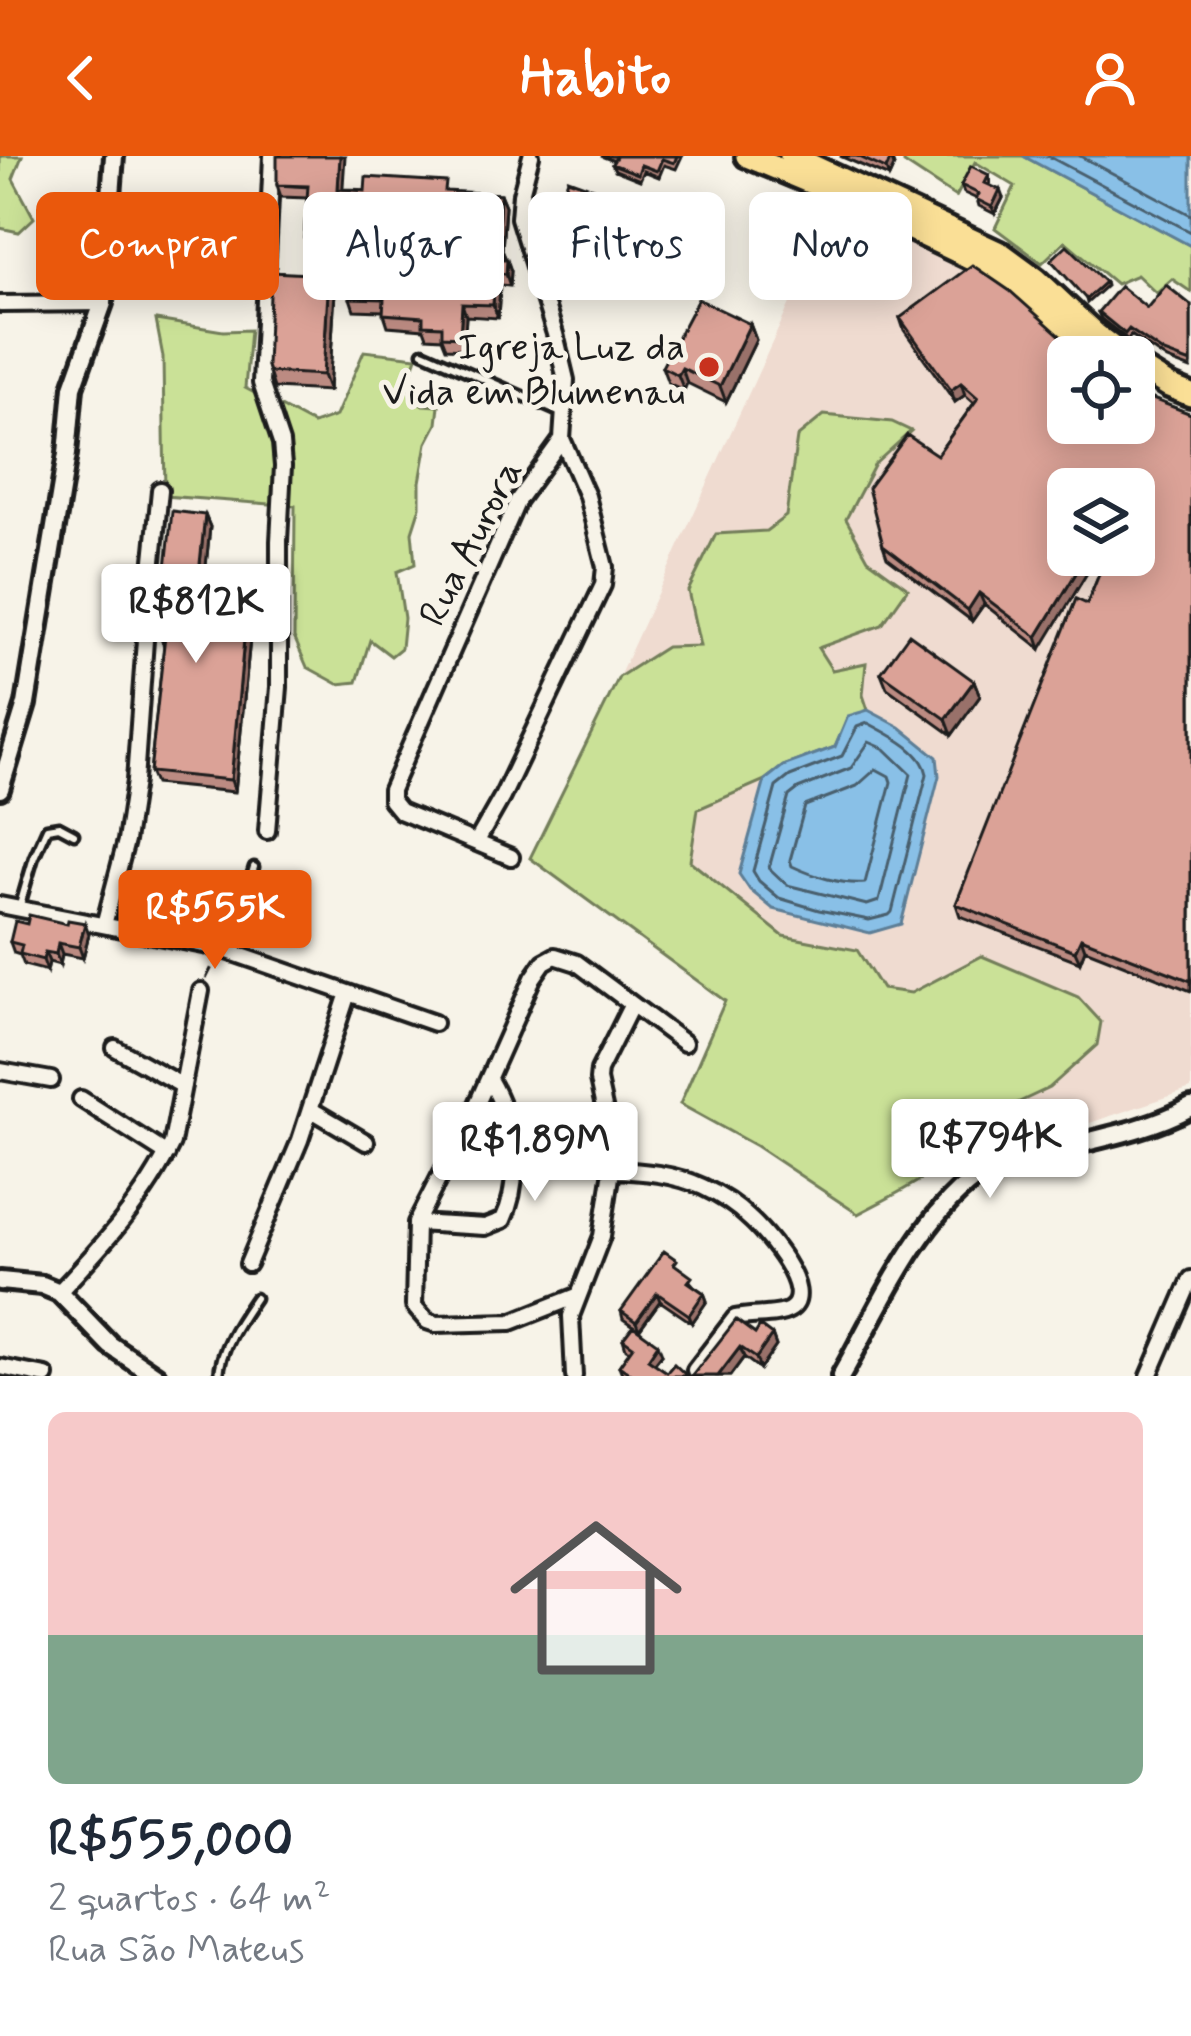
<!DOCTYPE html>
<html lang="pt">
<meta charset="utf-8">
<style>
body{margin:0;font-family:Mynerve,sans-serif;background:#f6f6f7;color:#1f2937;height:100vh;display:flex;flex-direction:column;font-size:45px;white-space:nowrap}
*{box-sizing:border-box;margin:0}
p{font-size:39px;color:#747a83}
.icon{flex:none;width:66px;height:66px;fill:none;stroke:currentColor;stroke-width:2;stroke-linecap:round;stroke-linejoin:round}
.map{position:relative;height:1220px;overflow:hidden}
.drawer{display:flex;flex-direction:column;background:#fff;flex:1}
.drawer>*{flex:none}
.guide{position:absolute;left:36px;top:36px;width:1119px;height:108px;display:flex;gap:24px}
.fabs{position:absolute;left:1047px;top:180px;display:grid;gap:24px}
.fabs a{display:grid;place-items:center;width:108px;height:108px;border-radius:18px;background:#fff;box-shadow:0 6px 30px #0003;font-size:60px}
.price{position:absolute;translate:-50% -102px;padding:0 27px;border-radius:12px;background:#fff;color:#222;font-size:39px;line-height:78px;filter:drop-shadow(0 3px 6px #0008)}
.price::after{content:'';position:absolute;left:50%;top:72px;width:36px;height:27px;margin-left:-18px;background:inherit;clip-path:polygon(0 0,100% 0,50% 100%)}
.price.selected{background:#ea580c;color:#fff}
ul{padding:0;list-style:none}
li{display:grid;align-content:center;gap:24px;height:636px;padding:0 48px}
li+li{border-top:3px solid #e0e1e3}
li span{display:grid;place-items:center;height:372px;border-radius:18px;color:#555}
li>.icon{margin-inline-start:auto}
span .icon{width:216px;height:216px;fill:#fffc;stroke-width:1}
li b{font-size:51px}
.tag{padding:0 42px;border-radius:18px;background:#fff;box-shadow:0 6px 30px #0003;font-size:42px;line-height:108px}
.tag.selected{background:#ea580c;color:#fff}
header{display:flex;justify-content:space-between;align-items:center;height:156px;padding:0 48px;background:#ea580c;color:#fff;font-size:54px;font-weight:700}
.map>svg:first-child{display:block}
.built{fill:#efdbd0;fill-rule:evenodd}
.green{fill:#cae197;stroke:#737e5a;stroke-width:3}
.water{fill:#89c0e7;stroke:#5d7e96;stroke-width:3}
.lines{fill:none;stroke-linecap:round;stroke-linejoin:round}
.shore{stroke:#485e6d;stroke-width:3}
.service-casing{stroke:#1c1c1c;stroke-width:15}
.minor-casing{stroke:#1c1c1c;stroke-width:22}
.tertiary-casing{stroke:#1c1c1c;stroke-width:26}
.primary-casing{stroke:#1c1c1c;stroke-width:30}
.path{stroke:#1c1c1c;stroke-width:3;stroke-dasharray:12 9;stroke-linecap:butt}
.service{stroke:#f7f3e8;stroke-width:6}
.minor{stroke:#f7f3e8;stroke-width:14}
.tertiary{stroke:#f7f3e8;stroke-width:16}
.primary{stroke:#fadf96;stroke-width:21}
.wall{fill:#bc8b82;stroke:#1c1c1c;stroke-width:3}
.shaded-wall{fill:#99716a;stroke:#1c1c1c;stroke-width:3}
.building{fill:#dba297;stroke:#1c1c1c;stroke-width:3}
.poi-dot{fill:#c8321e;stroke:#f7f3e8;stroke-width:4.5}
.labels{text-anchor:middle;stroke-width:10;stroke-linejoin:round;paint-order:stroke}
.poi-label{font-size:39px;fill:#1c1c1c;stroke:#f7f3e8;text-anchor:end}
.street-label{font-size:39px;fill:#1c1c1c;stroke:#f7f3e8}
</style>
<header><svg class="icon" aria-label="back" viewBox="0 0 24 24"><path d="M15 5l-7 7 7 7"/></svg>Habito<svg class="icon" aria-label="person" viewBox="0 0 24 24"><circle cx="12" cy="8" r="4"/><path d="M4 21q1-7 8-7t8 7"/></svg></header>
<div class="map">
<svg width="1191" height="1220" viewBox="0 0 1191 1220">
<rect width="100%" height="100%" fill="#f7f3e8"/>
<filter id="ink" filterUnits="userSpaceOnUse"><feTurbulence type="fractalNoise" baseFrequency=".00833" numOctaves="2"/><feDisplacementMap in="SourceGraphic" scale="24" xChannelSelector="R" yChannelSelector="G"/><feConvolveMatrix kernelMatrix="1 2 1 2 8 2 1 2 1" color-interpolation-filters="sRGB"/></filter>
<g filter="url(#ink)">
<path class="built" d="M835 49 976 117 1068 201V267L1191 266V933L958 1011 530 702 619 521ZM1068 333H1134V399H1068Z"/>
<path class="green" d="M0 0H22L13 23 34 62 19 76 0 72Z
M904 0H1023L1191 90V136L1172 123 1156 137 1137 119 1116 128 1065 85 1042 107 995 72 1015 30 975 6 956 41 904 7Z
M156 164 223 175 250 174 245 232 313 268 336 260 364 195 417 201 408 226 411 241 423 249 439 250 437 268 427 287 420 326V351L412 376 415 408 397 416 404 462 401 492 391 500 370 484 357 526 338 528 307 511 294 481 295 350 165 340 163 201Z
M824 259 892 266 911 275 875 308 846 363 868 403 908 432 882 469 818 492 832 514 866 507 863 539 868 554 847 564 835 591 783 610 765 624 698 653 690 705 783 780 857 794 882 833 911 837 982 800 1078 841 1101 866 1097 889 1049 932 1011 950 963 986C948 1014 887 1042 858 1058L756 990 680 948 725 845 530 702 619 521 666 491 700 490 688 435 716 378 766 375 786 360 797 281Z"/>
<path class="water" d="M1023 0H1191V90Z
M868 554 900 571 937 601 939 620 901 768 870 777 773 753 750 734 739 718 765 624 783 610 835 591 848 560Z"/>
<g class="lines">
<path class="shore" d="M1048 0 1191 76
M1080 0 1191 59
M868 567C888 578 923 594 927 618L892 756 889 759 869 764 819 754 779 742 759 725 753 715 776 631 790 620 842 600 857 571Z
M869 586 885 593 911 618 879 745 867 749 787 729 769 712 789 640 798 633 851 612Z
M876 613 889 620 891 626 865 727C842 729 813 720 792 710L790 704 805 650 857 630Z"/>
<g class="service-casing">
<path id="service" d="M423 196 561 257
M20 749 34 701 47 672 59 670 74 678
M229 794 254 711
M219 1220C220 1192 240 1164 255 1142"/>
</g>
<g class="minor-casing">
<path id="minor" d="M0 148 103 147
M267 675 279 531V385L283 310 281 287 261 227 272 0
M477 685 502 641 603 429 605 411 587 340 562 283
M511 701 400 655 391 644V634L518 344 562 283 566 224 555 178 519 62 521 38 531 0
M0 749 219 792 434 867
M104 769 126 685 135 625 145 484 160 334
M115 892 183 930
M0 915 51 924
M81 943 167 998
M310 953 366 986
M612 1014C643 1015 675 1018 703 1031 720 1039 736 1049 749 1062 764 1075 819 1137 789 1154 777 1161 751 1158 735 1162L695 1214
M416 1067 485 1071 503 1064C524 1020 513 964 489 923
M248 1108 300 984 348 837
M59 1136C101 1091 145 1044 172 987L201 835
M577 1140 511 1166 436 1168 427 1165 414 1150 416 1067 477 948 533 822 544 806 555 800 577 807 684 887
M0 1211 46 1220
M574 1220 571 1160 602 1080 612 1014 607 965 598 924 599 914 632 848
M1149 1220 1191 1123"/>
</g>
<g class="tertiary-casing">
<path id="tertiary" d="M0 633 26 548 67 298 73 231 103 147 114 0
M0 1125 42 1129 59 1136 110 1189 156 1220
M841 1220C877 1157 915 1067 974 1023 985 1015 1003 1009 1016 1005 1074 985 1137 980 1191 951"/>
</g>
<g class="primary-casing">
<path id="primary" d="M747 0 831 35 994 113 1024 135 1097 201
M791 0 1002 98 1036 123 1095 178 1125 201
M1134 208 1169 230 1191 239"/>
</g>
<path class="path" d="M206 823 215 805"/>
<use href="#service" class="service"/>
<use href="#minor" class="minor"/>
<use href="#tertiary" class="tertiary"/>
<use href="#primary" class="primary"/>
</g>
<path class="wall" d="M601 0H682L676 13 664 9 659 21 644 15 640 24 615 14 612 8 614 5Z
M840 0H890L894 10 889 21Z
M989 19 990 29 1003 42 995 58 979 50 977 43 964 37 961 29Z
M277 29 343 33 500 38 505 50 502 94 511 115 510 130 500 129 498 162 466 160 464 193 446 192 442 182 427 181 424 173 388 170 383 155 354 154 350 142 353 97 309 95 304 82 307 42 281 41Z
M607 43 594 78 558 66 555 58Z
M335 135 329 235 274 232 267 210Z
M1191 149V213L1167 204 1131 179 1128 184 1101 163 1098 156Z
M900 162 1084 201 1142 239 1191 258V835L1085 793 1080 806 960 760 956 748 1087 448 1134 333H1068L1041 493 984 448 972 465 887 401 883 389 937 299 974 247 965 239 955 246 904 174Z
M750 168 756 184 726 246 687 227 684 234 668 227 662 211Z
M205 359 210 371 202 447 252 462 235 636 155 628 150 616 164 490 159 478Z
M881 517 974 525 980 540 952 579 887 532Z
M89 778 83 802 62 798 60 809 49 806 47 815 24 809 20 799 14 797 10 786Z
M679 1112 694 1130 704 1137 707 1145 692 1167 660 1145 639 1174 662 1198 654 1208 667 1216 689 1220H623L619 1210 630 1195 626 1193 623 1183 633 1170 623 1163 621 1155Z
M755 1178 772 1179 776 1190 760 1213 744 1201 730 1220H692Z"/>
<path class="shaded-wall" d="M340 0H345L342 45 338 33Z
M891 2 894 10 889 21 886 13Z
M1000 34 1003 42 995 58 992 51Z
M604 36 607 43 594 78 592 71Z
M500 38 505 50 502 94 506 104 505 115 497 92Z
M507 103 511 115 510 130 506 118Z
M495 117 500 129 498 162 493 149Z
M329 119 335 135 329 235 323 219Z
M1105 126 1106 130 1087 147 1086 143Z
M462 148 466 160 464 193 460 181Z
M750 168 756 184 726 246 720 230Z
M682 212 687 227 684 234 678 219Z
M961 227 965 239 955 246 951 234Z
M205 359 210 371 201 459 196 447Z
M1087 399H1098L1041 493 1037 481Z
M979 437 984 448 972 465 968 454Z
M247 451 252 462 235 636 231 624Z
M974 525 980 540 952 579 946 563Z
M85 767 89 778 83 802 79 791Z
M1081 782 1085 793 1080 806 1075 795Z
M58 787 62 798 60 809 56 798Z
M45 796 49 806 47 815 43 804Z
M657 1137 660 1145 639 1174 636 1166Z
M704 1137 707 1145 692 1167 689 1159Z
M772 1179 776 1190 760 1213 756 1202Z
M658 1188 662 1198 651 1212 648 1203Z
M740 1191 744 1201 730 1220H718Z"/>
<path class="building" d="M277 0H340L338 33 365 35 366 21 446 26 445 35 500 38 497 92H502L501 103H507L506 118 495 117 493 149 462 148 460 181 442 180V170L423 169V161L383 158 384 143 350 142 353 85 304 82 308 30 277 29Z
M614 0H677L674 7 662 3 657 15 641 9 638 18 612 8 616 1Z
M857 0H887L891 2 886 13Z
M971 10 989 19 985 27 1000 34 992 51 976 43 979 38 961 29Z
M568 23 604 36 592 71 555 58Z
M1067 89 1105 126 1086 143 1051 104Z
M972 109 1010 135 1084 201H1068V267H1134V234L1142 239 1191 258V825L1081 782 1075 795 956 748 1076 443 1087 448 1107 399H1134V333H1068V399H1087L1037 481 979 437 968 454 883 389 868 332 907 279 937 299 978 242 961 227 951 234 900 162Z
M271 116 329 119 323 219 269 216 267 210Z
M1166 129 1191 149V207L1164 197 1129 173 1125 178 1098 156 1120 130 1147 152Z
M698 143 750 168 720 230 682 212 678 219 662 211Z
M172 355 205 359 196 447 247 451 231 624 150 616 165 479 159 478Z
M909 478 974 525 946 563 881 517Z
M29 759 67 768 68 764 85 767 79 791 58 787 56 798 45 796 43 804 20 798 22 789 10 786 15 765 27 768Z
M664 1095 677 1104 674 1108 692 1121 688 1126 704 1137 689 1159 657 1137 636 1166 621 1155Z
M736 1164 755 1178 760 1170 772 1179 756 1202 740 1191 718 1220H692Z
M633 1170 658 1188 648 1203 667 1216 674 1208 687 1220H633L619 1210 633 1190 623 1183Z"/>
</g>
<circle class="poi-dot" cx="709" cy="211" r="12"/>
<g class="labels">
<g class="poi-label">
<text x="685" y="203">Igreja Luz da<tspan x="685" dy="45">Vida em Blumenau</tspan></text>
</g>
<g class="street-label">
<text transform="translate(469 386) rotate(-63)" y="14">Rua Aurora</text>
</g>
</g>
</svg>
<div class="fabs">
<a><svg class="icon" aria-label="locate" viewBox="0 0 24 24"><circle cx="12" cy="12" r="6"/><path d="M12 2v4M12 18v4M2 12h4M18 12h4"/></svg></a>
<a><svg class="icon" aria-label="layers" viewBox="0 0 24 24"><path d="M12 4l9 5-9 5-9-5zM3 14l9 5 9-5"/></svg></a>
</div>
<b class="price" style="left:196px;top:510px">R$812K</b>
<b class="price selected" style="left:215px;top:816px">R$555K</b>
<b class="price" style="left:990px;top:1045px">R$794K</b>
<b class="price" style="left:535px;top:1048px">R$1.89M</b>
<div class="guide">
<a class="tag selected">Comprar</a>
<a class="tag">Alugar</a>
<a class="tag">Filtros</a>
<a class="tag">Novo</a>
</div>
</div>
<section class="drawer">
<ul>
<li><span style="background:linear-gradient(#f6c9c9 60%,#7fa58c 0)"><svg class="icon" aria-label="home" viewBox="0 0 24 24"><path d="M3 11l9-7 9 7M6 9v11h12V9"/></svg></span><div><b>R$555,000</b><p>2 quartos · 64 m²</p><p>Rua São Mateus</p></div></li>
</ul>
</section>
